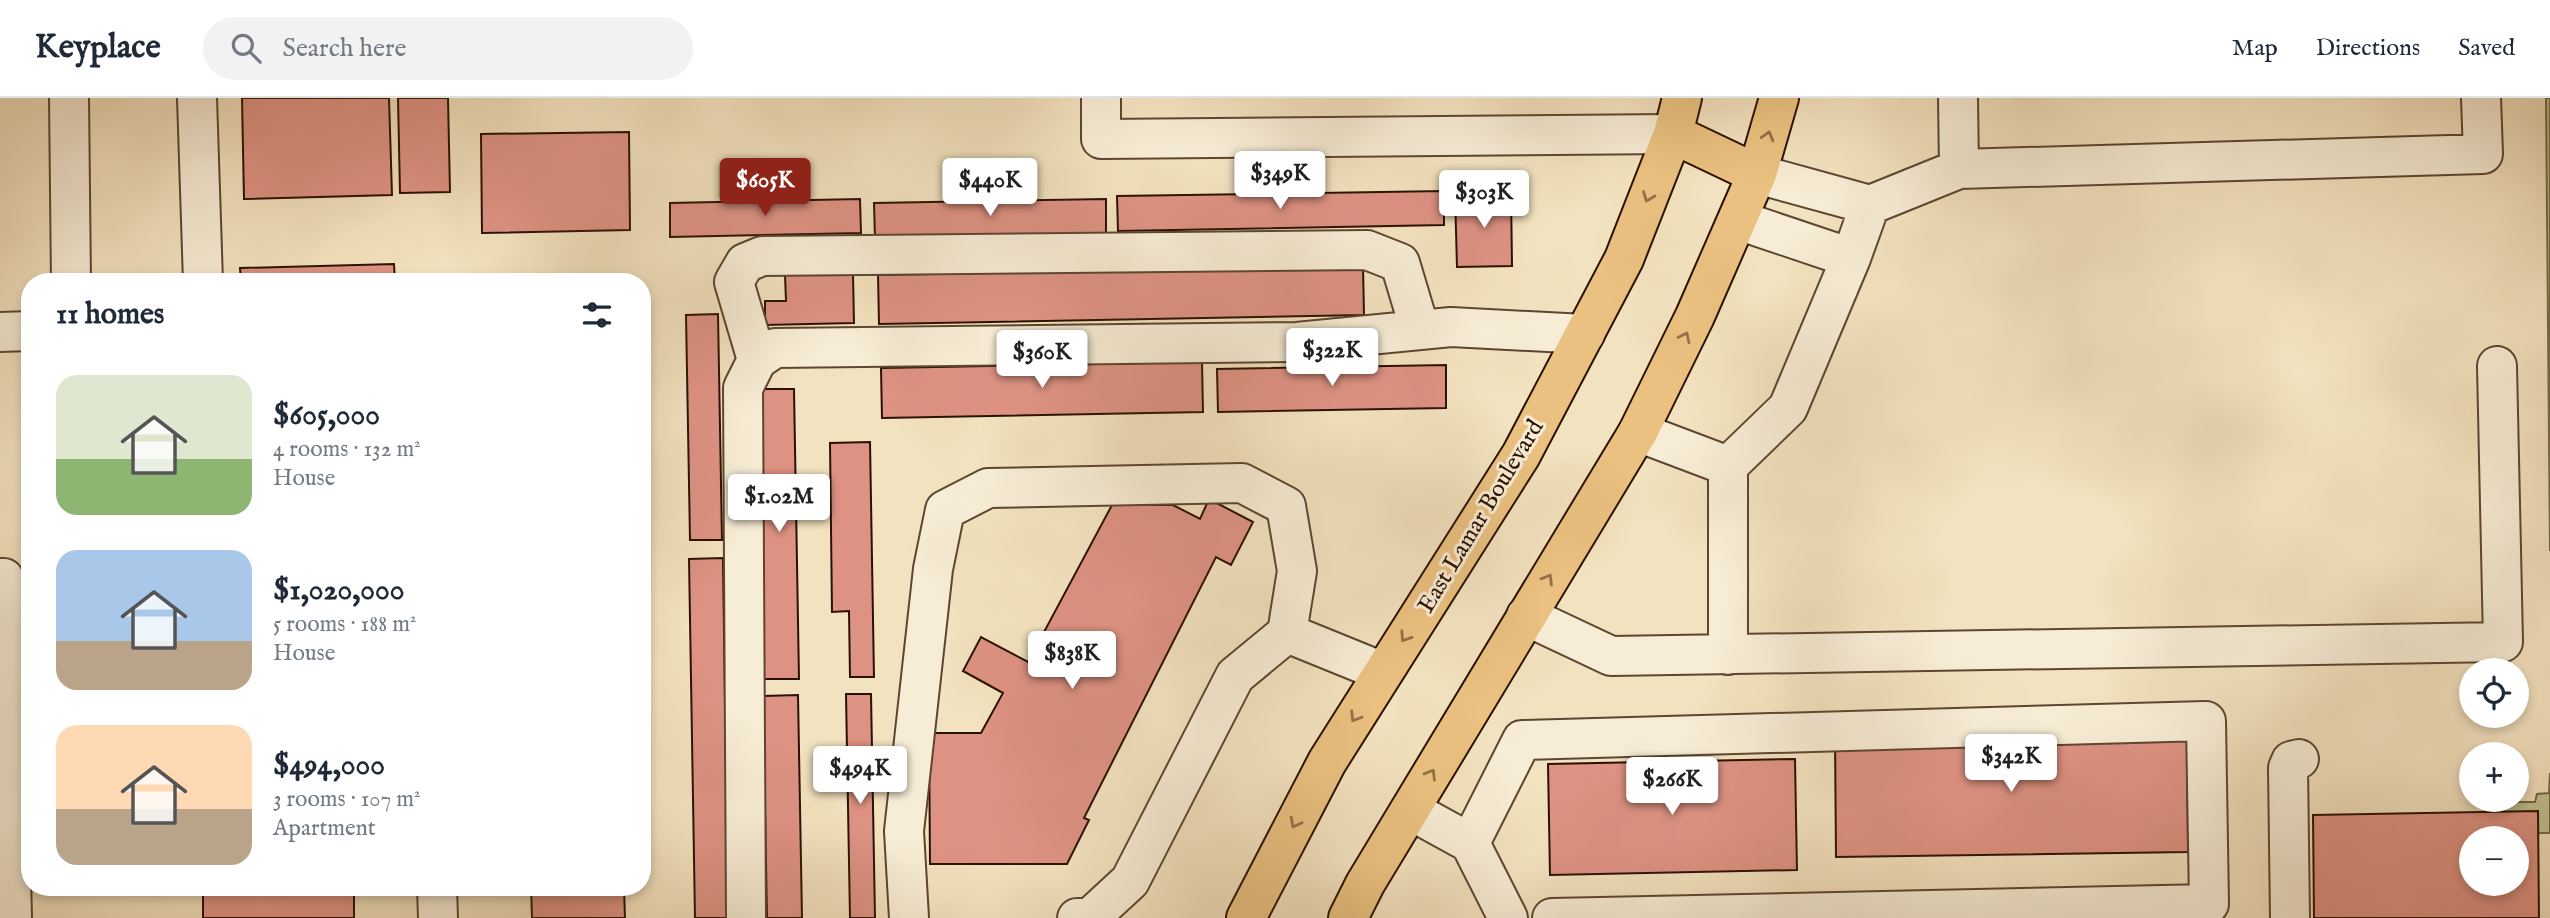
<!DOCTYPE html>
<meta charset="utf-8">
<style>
body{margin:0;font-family:"IM FELL English",serif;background:#f2f2f3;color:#1f2937;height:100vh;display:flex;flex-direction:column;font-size:26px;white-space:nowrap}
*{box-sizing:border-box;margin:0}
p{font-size:23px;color:#747a83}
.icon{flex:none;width:38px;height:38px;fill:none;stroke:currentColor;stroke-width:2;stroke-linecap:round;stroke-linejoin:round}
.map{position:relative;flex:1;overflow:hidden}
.side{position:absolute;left:21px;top:175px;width:630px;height:623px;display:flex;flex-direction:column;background:#fff;border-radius:28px;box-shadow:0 4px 10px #0003}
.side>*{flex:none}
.tools{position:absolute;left:2459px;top:560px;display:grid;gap:14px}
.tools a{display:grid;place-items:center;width:70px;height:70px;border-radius:50%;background:#fff;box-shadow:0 4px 10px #0003;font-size:35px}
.price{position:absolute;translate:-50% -60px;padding:0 16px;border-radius:7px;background:#fff;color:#222;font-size:23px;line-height:46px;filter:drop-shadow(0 2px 4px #0008)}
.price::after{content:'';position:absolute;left:50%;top:42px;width:21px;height:16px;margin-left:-10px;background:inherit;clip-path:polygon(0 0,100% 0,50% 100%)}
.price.selected{background:#8f2418;color:#fff}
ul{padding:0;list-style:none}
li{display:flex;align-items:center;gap:21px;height:175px;padding:0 35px}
li span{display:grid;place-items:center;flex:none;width:196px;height:140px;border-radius:21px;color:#555}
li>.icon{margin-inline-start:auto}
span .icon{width:84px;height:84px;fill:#fffc;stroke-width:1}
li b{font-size:30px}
h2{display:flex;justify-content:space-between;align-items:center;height:84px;padding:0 35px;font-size:30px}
header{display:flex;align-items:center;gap:42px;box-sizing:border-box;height:98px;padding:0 35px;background:#fff;border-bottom:2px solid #e0e1e3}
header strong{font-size:33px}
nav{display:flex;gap:38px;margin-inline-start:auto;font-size:24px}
.search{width:490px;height:63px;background:#f2f2f3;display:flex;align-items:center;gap:18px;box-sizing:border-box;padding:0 24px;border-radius:38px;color:#747a83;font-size:26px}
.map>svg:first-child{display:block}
.green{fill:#c0c28e;stroke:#766a47;stroke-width:2}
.building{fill:#de9283;stroke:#2b1200;stroke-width:2;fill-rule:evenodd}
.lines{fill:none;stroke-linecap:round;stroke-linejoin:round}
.minor-casing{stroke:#5d4630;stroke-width:42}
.major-casing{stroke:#2b1200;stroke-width:42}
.minor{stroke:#f7ecd5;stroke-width:38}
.major{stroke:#eac180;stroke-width:38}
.oneway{stroke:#947246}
.labels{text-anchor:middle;stroke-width:6;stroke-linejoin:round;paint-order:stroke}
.street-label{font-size:24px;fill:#2b1200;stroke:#f7ecd5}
</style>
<header>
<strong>Keyplace</strong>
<div class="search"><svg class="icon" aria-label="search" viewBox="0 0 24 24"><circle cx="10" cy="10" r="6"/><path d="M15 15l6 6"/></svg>Search here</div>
<nav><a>Map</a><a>Directions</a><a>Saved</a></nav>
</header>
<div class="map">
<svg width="2550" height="820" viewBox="0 0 2550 820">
<rect width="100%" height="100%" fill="#f3e2bf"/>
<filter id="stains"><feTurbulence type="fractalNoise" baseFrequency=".00286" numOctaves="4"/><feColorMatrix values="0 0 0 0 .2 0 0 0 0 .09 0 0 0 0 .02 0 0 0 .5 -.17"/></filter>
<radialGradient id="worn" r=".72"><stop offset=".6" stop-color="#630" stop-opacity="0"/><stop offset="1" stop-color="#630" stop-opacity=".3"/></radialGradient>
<path class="green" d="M2546 0H2550V453Z
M2550 675V735H2538L2495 714V704H2535L2537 696 2549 695Z"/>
<path class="building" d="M242 0H389L392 97 244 101Z
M398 0H448L450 94 400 95Z
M629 34 630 132 482 135 481 36Z
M1444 93V127L1118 133 1117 98Z
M1511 95 1512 168 1457 169 1455 96Z
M860 101 861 135 670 139V105Z
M1106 101V136L875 140 874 105Z
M394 166 395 184H241L240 170Z
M1363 168 1364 217 879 226 878 177Z
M853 176 854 225 765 227V203H786L785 177Z
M565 179V184H483V180Z
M473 180 474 184H423V181Z
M576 181H626V184H576Z
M718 216 722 442H690L686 217Z
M1202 264 1203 314 882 320 881 270Z
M1446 267V310L1218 314 1217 271Z
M759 291H794L799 581H764Z
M870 344 874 579H850L849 513 832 514 830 345Z
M1209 401 1253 424 1231 467 1216 459 1084 720 1089 722 1067 766H930L929 635H981L1003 595 963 573 981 539 1028 564 1112 407H1173L1200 421Z
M723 460 728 820H695L689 461Z
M846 596H871L875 820H850Z
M798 597 802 820H767L763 598Z
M2187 634 2188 754 1836 759 1835 639Z
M1795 661 1797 772 1550 777 1548 666Z
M2538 713 2539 820H2314L2313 717ZM2471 740H2516V786H2471Z
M203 789H354V820H203Z
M531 789H624L625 820H532Z"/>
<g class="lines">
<g class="minor-casing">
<path id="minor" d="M69 0 71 184
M197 0 203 184
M1101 0V41L1673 36
M1958 0 1959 71
M1757 76 1870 107 1959 71 2483 56 2481 0
M1738 122 1851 160
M0 234 30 233
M757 262 734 184 745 165 762 158 1367 152 1400 165 1420 232
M1638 334 1728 368V557
M1728 368 1788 310 1851 160 1870 107
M0 480H4L12 820
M1526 518 1611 558 2503 544 2497 268
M1410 712 1470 745
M437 789 438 820
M746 820 743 290 757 262 775 250 1297 244 1451 229 1585 236
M909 820 904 733 933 471 945 412 988 390 1242 385 1286 408 1297 473 1287 535 1383 574
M1077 820H1090L1130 783 1235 578 1287 535
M1508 820 1470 745 1522 642 2206 623 2209 806 1552 820
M2290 820 2288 670 2291 663 2299 661"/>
</g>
<g class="major-casing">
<path id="major" d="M1673 36 1757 76
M1246 820 1327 664 1521 357 1624 161 1673 36 1682 0
M1348 820 1365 786 1638 334 1695 218 1757 76 1779 0"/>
</g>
<use href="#minor" class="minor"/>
<use href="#major" class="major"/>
</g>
<defs><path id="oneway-chevron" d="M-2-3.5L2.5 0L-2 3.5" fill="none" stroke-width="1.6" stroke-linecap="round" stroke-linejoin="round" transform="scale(1.75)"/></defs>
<g class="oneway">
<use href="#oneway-chevron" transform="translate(1768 38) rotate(-74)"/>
<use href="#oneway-chevron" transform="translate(1648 99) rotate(111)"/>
<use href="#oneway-chevron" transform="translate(1685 239) rotate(-64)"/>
<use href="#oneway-chevron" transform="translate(1548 481) rotate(-59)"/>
<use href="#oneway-chevron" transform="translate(1405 539) rotate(123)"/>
<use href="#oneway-chevron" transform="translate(1355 619) rotate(122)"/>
<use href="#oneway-chevron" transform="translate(1431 676) rotate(-59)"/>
<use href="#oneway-chevron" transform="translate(1295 725) rotate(117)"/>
</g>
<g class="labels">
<g class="street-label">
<text transform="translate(1480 418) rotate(-59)" y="8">East Lamar Boulevard</text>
</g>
</g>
<rect width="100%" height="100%" filter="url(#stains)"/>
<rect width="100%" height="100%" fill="url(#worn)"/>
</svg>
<div class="tools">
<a><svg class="icon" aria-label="locate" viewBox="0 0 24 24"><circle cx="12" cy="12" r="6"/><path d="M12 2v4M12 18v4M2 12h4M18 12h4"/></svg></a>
<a>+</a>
<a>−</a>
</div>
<b class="price" style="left:1280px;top:113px">$349K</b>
<b class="price selected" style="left:765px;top:120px">$605K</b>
<b class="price" style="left:990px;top:120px">$440K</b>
<b class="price" style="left:1484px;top:132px">$303K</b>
<b class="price" style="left:1332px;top:290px">$322K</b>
<b class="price" style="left:1042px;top:292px">$360K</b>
<b class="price" style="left:779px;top:436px">$1.02M</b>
<b class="price" style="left:1072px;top:593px">$838K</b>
<b class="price" style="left:2011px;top:696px">$342K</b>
<b class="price" style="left:860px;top:708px">$494K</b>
<b class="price" style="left:1672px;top:719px">$266K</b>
<section class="side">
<h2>11 homes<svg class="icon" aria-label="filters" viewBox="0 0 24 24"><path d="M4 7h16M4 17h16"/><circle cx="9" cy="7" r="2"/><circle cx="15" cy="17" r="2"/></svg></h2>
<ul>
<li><span style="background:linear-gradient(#dfe7d0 60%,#8fb573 0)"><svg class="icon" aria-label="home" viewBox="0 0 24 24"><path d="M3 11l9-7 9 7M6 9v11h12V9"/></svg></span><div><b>$605,000</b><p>4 rooms · 132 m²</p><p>House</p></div></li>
<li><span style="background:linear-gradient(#a9c7e8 65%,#b9a48a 0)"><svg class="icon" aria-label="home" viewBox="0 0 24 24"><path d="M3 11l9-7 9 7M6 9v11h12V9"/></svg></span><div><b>$1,020,000</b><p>5 rooms · 188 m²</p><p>House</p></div></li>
<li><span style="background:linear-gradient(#ffd9b3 60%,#b9a48a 0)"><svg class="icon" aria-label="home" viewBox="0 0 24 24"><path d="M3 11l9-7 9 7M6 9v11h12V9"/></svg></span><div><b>$494,000</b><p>3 rooms · 107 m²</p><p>Apartment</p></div></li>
</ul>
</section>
</div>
